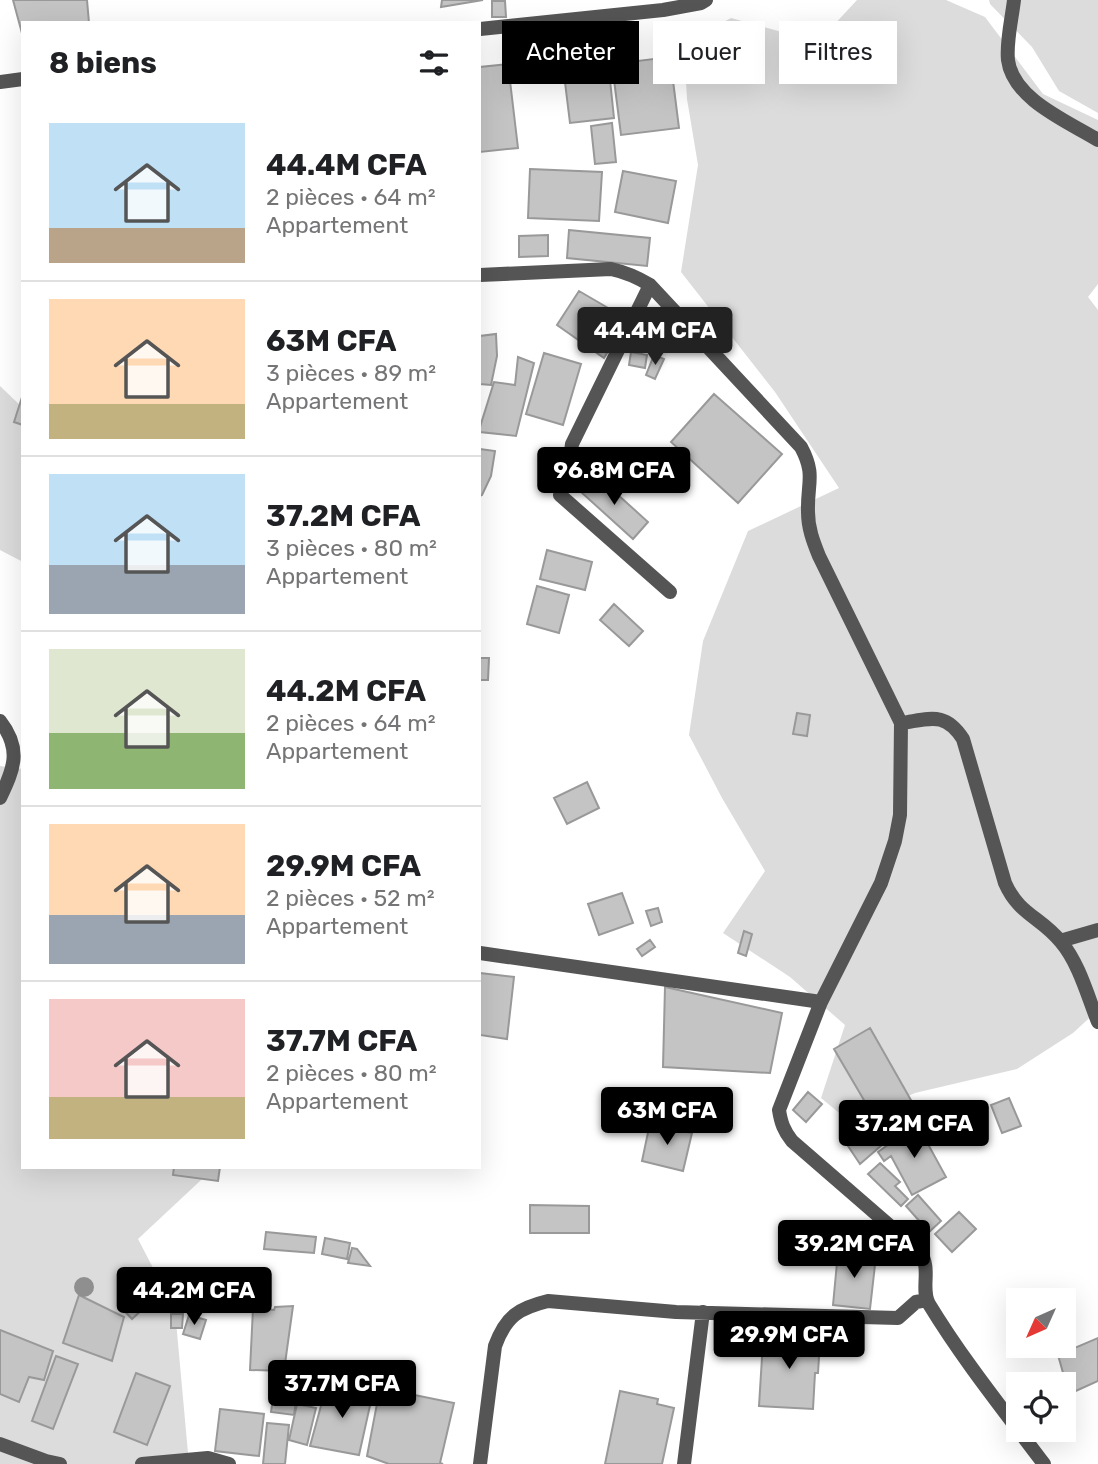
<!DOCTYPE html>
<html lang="fr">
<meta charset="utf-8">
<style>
body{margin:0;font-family:Rubik,sans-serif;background:#f2f2f2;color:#202124;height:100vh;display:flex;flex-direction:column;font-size:26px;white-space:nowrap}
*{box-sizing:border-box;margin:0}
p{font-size:23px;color:#757577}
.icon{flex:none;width:38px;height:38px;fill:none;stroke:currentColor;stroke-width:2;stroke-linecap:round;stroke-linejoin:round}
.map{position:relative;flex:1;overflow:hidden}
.details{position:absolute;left:21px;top:21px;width:460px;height:1148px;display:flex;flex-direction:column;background:#fff;border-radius:0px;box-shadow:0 7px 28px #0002}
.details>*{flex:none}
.banner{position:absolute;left:502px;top:21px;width:490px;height:63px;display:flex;gap:14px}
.needle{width:46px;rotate:225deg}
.tools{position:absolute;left:1006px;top:1288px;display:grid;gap:14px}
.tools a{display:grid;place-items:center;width:70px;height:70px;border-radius:0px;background:#fff;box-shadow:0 7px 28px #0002;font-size:35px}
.price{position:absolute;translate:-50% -60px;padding:0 16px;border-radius:7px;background:#000;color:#fff;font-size:23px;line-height:46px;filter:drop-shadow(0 2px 4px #0008)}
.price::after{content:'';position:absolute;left:50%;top:42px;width:21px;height:16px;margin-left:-10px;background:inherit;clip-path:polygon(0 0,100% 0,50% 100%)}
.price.current{background:#222;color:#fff}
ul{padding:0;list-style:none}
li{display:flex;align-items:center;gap:21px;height:175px;padding:0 28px}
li+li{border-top:2px solid #e0e0e0}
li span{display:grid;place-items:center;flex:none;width:196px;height:140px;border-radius:0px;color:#555}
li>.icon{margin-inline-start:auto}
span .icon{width:84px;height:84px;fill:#fffc;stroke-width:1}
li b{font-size:30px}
h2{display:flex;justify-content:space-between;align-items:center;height:84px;padding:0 28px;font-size:30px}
.tag{padding:0 24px;border-radius:0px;background:#fff;box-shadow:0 7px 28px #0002;font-size:24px;line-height:63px}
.tag.current{background:#000;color:#fff}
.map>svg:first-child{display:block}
.green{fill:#dcdcdc}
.building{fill:#c4c4c4;stroke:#999;stroke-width:2}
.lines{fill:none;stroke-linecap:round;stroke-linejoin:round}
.street{stroke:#555;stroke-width:14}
.tree{fill:#8f8f8f}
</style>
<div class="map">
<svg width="1098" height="1464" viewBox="0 0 1098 1464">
<rect width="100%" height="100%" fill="#fff"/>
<path class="green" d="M857 0H946L985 17 1043 94 1098 120V284L1088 297 1098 310V1010L1073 1033 1017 1069 915 1093 849 1121 821 1098 845 1025 790 977 723 933 765 871 722 798 689 735 703 641 748 531 839 488 775 392 681 272 698 165 687 99 684 44 731 18 818 42Z
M989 0H1098V113L1059 91 1032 47 990 4Z
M0 386 23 408V562L0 550Z
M0 766 23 769V1167H215L138 1239 175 1310 189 1464H0Z"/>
<path class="building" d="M13 0H87L89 23H23V37Z
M442 0H483L441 7Z
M492 1H505L506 17H492Z
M670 57 679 128 621 135 612 64Z
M608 61 614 118 570 123 563 66Z
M508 64 518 148 480 152V67Z
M612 123 616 162 595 164 591 126Z
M530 169 602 172 599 221 528 218Z
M623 171 676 181 668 223 615 212Z
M569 230 650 238 647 266 567 258Z
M548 235V256L519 257V236Z
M579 291 627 319 604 358 557 325Z
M496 334 497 356 491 385 480 384V336Z
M631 352 647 355 645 368 629 365Z
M544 353 581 364 563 425 526 414Z
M654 355 664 359 655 379 646 375Z
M518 357 534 363 516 436 480 432V427L494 382 515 385Z
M23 394V425L14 422Z
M714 394 782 454 738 503 671 442Z
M480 449 495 451 491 476 482 495 480 496Z
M596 475 648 522 633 539 581 492Z
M547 550 592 562 585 590 540 579Z
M537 586 569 595 559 633 527 624Z
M614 604 643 631 629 646 600 620Z
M480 658H489L488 680H480Z
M797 713 810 715 807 736 793 734Z
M587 782 599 808 567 824 554 798Z
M622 893 633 923 599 935 588 904Z
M658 908 662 922 651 926 646 911Z
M744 931 752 934 746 956 738 953Z
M650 940 655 947 642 956 637 949Z
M480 973 514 977 507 1039 480 1035Z
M665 987 782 1013 770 1073 663 1067Z
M870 1028 920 1116 888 1141 834 1049Z
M808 1092 822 1104 806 1122 793 1110Z
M1009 1098 1021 1126 1002 1133 991 1105Z
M866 1121 883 1144 860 1164 846 1143 857 1134 856 1130Z
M650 1123 692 1133 683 1171 642 1161Z
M917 1124 946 1177 912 1195 891 1156 884 1161 878 1152Z
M880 1163 900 1182 895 1186 908 1199 901 1206 868 1174Z
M174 1167H220L218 1181 173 1175Z
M918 1195 941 1221 929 1232 906 1206Z
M530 1205 589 1206V1233H530Z
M959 1212 976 1229 952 1252 935 1234Z
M266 1232 316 1237 314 1253 264 1249Z
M325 1238 350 1243 347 1259 322 1254Z
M352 1248 357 1249 370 1266 348 1263Z
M838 1252 876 1256 870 1309 833 1305Z
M133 1293 145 1307 132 1319 119 1305Z
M79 1295 124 1317 112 1361 63 1343Z
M293 1306 284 1371 250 1370 253 1308 274 1310 275 1307Z
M171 1314H183L182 1328H171Z
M189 1315 206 1320 200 1339 183 1334Z
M785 1327 804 1328 803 1340 820 1341 818 1373H815L813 1409 759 1406 763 1341 774 1342 775 1338 784 1339Z
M0 1330 53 1351 44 1380 29 1377 19 1402 0 1394Z
M1098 1338V1381L1069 1394 1058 1355Z
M56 1356 78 1364 53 1429 32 1421Z
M136 1373 170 1386 147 1445 114 1432Z
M276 1376 299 1380 294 1415 271 1412Z
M327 1384 373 1392 359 1455 310 1446Z
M380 1388 454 1403 440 1463 443 1464H389L367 1456Z
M620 1391 658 1399 657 1404 674 1408 662 1464H605Z
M297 1404 316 1408 307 1445 289 1440Z
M220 1409 264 1414 259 1456 215 1451Z
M267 1423 289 1425 285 1464H263Z"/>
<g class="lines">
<path class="street" d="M1014 0C1012 18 1006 42 1008 60 1013 99 1067 121 1098 140
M480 29 663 10 701 3 706 0
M0 82 23 79
M480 275 611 269C625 272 637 277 650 285L801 447C816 475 807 483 808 512 808 528 813 541 819 556L901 723 900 815 895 841 881 883 821 1002 779 1110C781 1123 784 1131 792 1141L920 1252C932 1269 920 1289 929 1304 963 1360 1005 1412 1044 1464
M650 285 572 444 569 467 560 495 670 592
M0 721C22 749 14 769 0 798
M901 723C930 719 945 711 963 739L1005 883C1019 915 1041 917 1061 942 1079 963 1088 997 1098 1022
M1060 941 1098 930
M480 953 821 1002
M0 1444 46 1461 60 1464
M142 1464 208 1458 229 1464
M480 1464 495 1346C506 1316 519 1308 548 1301L676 1312 898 1318 916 1302 927 1300
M684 1464 703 1312"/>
</g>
<circle class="tree" cx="84" cy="1287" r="10"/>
</svg>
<div class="tools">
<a><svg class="needle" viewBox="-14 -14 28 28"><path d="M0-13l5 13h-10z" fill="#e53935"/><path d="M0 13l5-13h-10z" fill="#757577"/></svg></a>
<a><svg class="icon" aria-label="locate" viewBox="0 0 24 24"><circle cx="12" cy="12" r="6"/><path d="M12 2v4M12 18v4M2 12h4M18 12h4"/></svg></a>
</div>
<b class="price current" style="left:655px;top:367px">44.4M CFA</b>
<b class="price" style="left:614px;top:507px">96.8M CFA</b>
<b class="price" style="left:667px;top:1147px">63M CFA</b>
<b class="price" style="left:914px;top:1160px">37.2M CFA</b>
<b class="price" style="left:854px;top:1280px">39.2M CFA</b>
<b class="price" style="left:194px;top:1327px">44.2M CFA</b>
<b class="price" style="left:789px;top:1371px">29.9M CFA</b>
<b class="price" style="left:342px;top:1420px">37.7M CFA</b>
<div class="banner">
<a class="tag current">Acheter</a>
<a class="tag">Louer</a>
<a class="tag">Filtres</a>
</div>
<section class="details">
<h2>8 biens<svg class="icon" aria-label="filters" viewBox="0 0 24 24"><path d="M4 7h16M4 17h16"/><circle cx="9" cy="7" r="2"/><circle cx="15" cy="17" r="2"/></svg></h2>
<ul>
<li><span style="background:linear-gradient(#bfe0f5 75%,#b9a48a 0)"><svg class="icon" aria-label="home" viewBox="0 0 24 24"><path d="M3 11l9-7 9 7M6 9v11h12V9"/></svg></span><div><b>44.4M CFA</b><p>2 pièces · 64 m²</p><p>Appartement</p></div></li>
<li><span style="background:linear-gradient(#ffd9b3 75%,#c2b280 0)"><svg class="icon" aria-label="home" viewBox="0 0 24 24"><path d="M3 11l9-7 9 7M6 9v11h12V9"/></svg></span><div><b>63M CFA</b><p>3 pièces · 89 m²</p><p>Appartement</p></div></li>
<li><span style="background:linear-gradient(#bfe0f5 65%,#9aa5b1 0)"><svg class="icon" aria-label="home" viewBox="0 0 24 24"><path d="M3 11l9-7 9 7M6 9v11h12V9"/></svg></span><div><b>37.2M CFA</b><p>3 pièces · 80 m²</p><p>Appartement</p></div></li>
<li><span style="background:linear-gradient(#dfe7d0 60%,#8fb573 0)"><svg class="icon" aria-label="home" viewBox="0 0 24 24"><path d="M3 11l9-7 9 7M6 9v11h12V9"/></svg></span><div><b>44.2M CFA</b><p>2 pièces · 64 m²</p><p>Appartement</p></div></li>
<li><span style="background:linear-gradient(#ffd9b3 65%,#9aa5b1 0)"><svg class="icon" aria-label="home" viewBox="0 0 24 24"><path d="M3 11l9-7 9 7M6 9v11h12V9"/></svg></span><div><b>29.9M CFA</b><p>2 pièces · 52 m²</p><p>Appartement</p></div></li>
<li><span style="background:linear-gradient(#f6c9c9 70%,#c2b280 0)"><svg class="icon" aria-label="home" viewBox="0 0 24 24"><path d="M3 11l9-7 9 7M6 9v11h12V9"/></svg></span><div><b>37.7M CFA</b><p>2 pièces · 80 m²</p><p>Appartement</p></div></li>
</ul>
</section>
</div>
